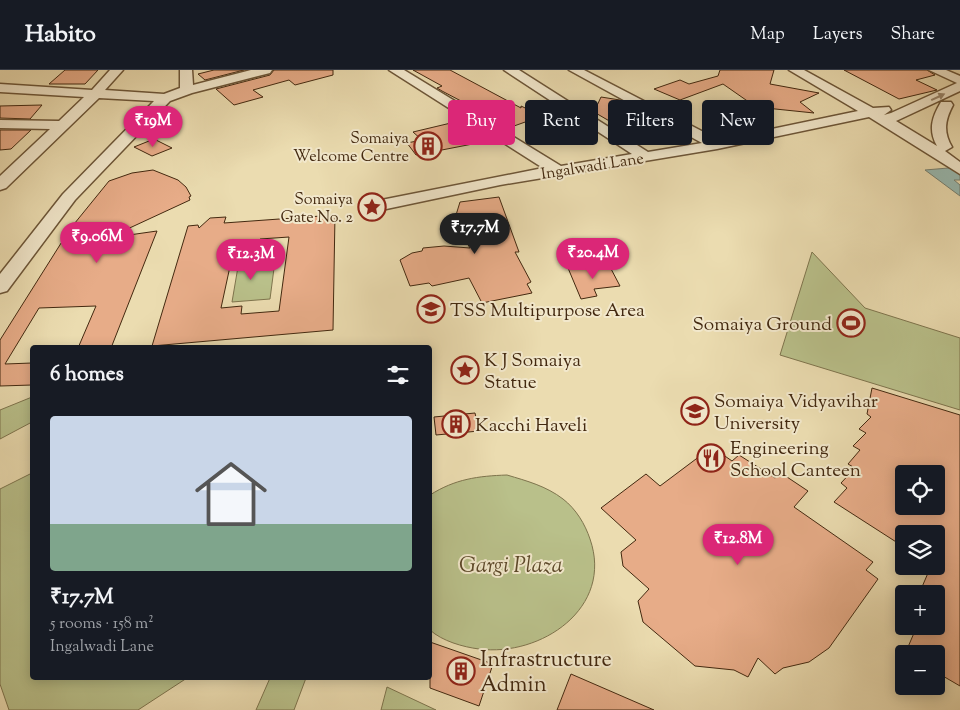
<!DOCTYPE html>
<meta charset="utf-8">
<style>
body{margin:0;font-family:"Sorts Mill Goudy",serif;background:#20242c;color:#f1f3f6;height:100vh;display:flex;flex-direction:column;font-size:19px;white-space:nowrap}
*{box-sizing:border-box;margin:0}
p{font-size:16px;color:#9ea1a6}
.icon{flex:none;width:28px;height:28px;fill:none;stroke:currentColor;stroke-width:2;stroke-linecap:round;stroke-linejoin:round}
.map{position:relative;flex:1;overflow:hidden}
.details{position:absolute;left:30px;top:275px;width:402px;height:335px;display:flex;flex-direction:column;background:#171b24;border-radius:5px;box-shadow:0 2px 12px #0003}
.details>*{flex:none}
.top-card{position:absolute;left:448px;top:30px;width:438px;height:45px;display:flex;gap:10px}
.buttons{position:absolute;left:895px;top:395px;display:grid;gap:10px}
.buttons a{display:grid;place-items:center;width:50px;height:50px;border-radius:5px;background:#171b24;box-shadow:0 2px 12px #0003;font-size:25px}
.price{position:absolute;translate:-50% -42px;padding:0 11px;border-radius:18px;background:#db2777;color:#fff;font-size:16px;line-height:32px;filter:drop-shadow(0 1px 2px #0008)}
.price::after{content:'';position:absolute;left:50%;top:30px;width:15px;height:11px;margin-left:-8px;background:inherit;clip-path:polygon(0 0,100% 0,50% 100%)}
.price.active{background:#222;color:#fff}
ul{padding:0;list-style:none}
li{display:grid;align-content:center;gap:10px;height:265px;padding:0 20px}
li+li{border-top:1px solid #363941}
li span{display:grid;place-items:center;height:155px;border-radius:5px;color:#555}
li>.icon{margin-inline-start:auto}
span .icon{width:90px;height:90px;fill:#fffc;stroke-width:1}
li b{font-size:21px}
h2{display:flex;justify-content:space-between;align-items:center;height:60px;padding:0 20px;font-size:21px}
.pill{padding:0 18px;border-radius:5px;background:#171b24;box-shadow:0 2px 12px #0003;font-size:18px;line-height:45px}
.pill.active{background:#db2777;color:#fff}
header{display:flex;align-items:center;gap:30px;box-sizing:border-box;height:70px;padding:0 25px;background:#171b24;border-bottom:1px solid #363941}
header strong{font-size:24px}
nav{display:flex;gap:28px;margin-inline-start:auto;font-size:18px}
.map>svg:first-child{display:block}
.green{fill:#b9c08a;stroke:#7e744d}
.water{fill:#99bab1;stroke:#778071}
.building{fill:#e7ac88;stroke:#432910;fill-rule:evenodd}
.lines{fill:none;stroke-linecap:round;stroke-linejoin:round}
.minor-casing{stroke:#6d5638;stroke-width:3}
.minor{fill:#f2e8cc;fill-rule:evenodd}
.oneway{fill:#9a886e}
.labels{text-anchor:middle;stroke-width:4;stroke-linejoin:round;paint-order:stroke}
.far-poi-label{font-size:16px;fill:#432910;stroke:#f2e8cc;text-anchor:end}
.far-street-label{font-size:16px;fill:#432910;stroke:#f2e8cc}
.poi-label{font-size:19px;fill:#432910;stroke:#f2e8cc;text-anchor:start}
.near-park-label{font-size:22px;font-style:italic;fill:#5b4728;stroke:#f2e8cc}
.near-poi-label{font-size:22px;fill:#432910;stroke:#f2e8cc;text-anchor:start}
</style>
<header>
<strong>Habito</strong>
<nav><a>Map</a><a>Layers</a><a>Share</a></nav>
</header>
<div class="map">
<svg width="960" height="640" viewBox="0 0 960 640">
<rect width="100%" height="100%" fill="#ebdcb0"/>
<filter id="stains"><feTurbulence type="fractalNoise" baseFrequency=".004" numOctaves="4"/><feColorMatrix values="0 0 0 0 .2 0 0 0 0 .09 0 0 0 0 .02 0 0 0 .5 -.17"/></filter>
<radialGradient id="worn" r=".72"><stop offset=".6" stop-color="#630" stop-opacity="0"/><stop offset="1" stop-color="#630" stop-opacity=".3"/></radialGradient>
<path class="green" d="M812 182 865 238 960 268V340L780 285Z
M276 183 270 229 232 232 240 185Z
M32 327V352L0 369V340Z
M32 403V608H187L138 640H9L0 614V419Z
M507 405C527 411 546 416 563 429 576 439 585 454 590 469 614 538 541 587 479 579 463 577 442 571 430 560V425C455 409 478 406 507 405Z
M270 608H306L294 640H256Z
M387 617 436 640H381Z"/>
<path class="water" d="M960 97V110H954L960 115V126L925 100Z"/>
<path class="building" d="M65 0H98L85 14H49Z
M214 0H244L205 10 198 4Z
M274 0H333V5L295 15 289 10 253 20 263 27 234 35 216 19 270 5Z
M413 0H450L521 38V36L542 46 514 56 502 50 499 51 442 21 437 18 442 16Z
M720 0H774L770 14 819 23 800 32 814 43 756 37 723 14 680 30 654 19 680 10 689 14 718 6Z
M844 0H927L935 5 916 10 937 20 899 29Z
M601 27 620 30 632 37 626 39 649 49 623 59 594 42Z
M42 35 30 49 0 48V36Z
M455 52 483 72 416 85 407 73 422 70 413 62Z
M0 60H31L11 79 0 80Z
M154 69 172 78 152 86 134 77Z
M153 100 178 110 186 117 191 126 189 127 190 130 108 168 157 161 111 278H78L96 236 39 238 5 294 32 293V315L0 316V270L70 159 109 111 132 103Z
M499 127 519 182H515L531 212 527 214 532 223 482 233 469 208 432 216 429 213 410 216 400 190 412 183 422 181 423 178 444 176 470 178 457 157 456 145 460 132Z
M335 145 333 260 152 276 188 156 198 155 199 158 210 148 226 147 224 153ZM289 167 279 241 241 244 242 236 221 238 234 178 259 177 260 169Z
M609 195 620 216 594 219 597 226 581 229 568 198 583 196 584 199Z
M872 318 960 345V616L936 602V584H905L917 556H936V524H919L931 496H936V464H904V477L834 432 847 418 841 413 855 398 848 394 860 380 853 376 866 363 859 359 871 347 867 344ZM904 404H936V436H904Z
M475 343 479 361 436 365 434 347Z
M712 377 732 391 739 385 775 408 781 403 808 421 794 437 873 492 866 500 878 509 829 578 809 592 783 598 775 604 758 588 748 607 734 600 695 596 643 552 638 531 649 519 623 496 621 482 636 470 601 438 646 404 660 416Z
M430 572 493 594 479 636 430 618Z
M571 604 654 640H557Z"/>
<g class="lines">
<g class="minor-casing">
<path id="minor" d="M110 0H123L105 20 164 24 180 18V0H192L193 15 251 0H272L270 3 192 23 170 31 75 130 7 221 0 223V204L63 124 154 31 99 28 6 118 0 120V106L50 59 0 58V50L59 51 84 27 0 22V14L92 20Z
M389 0H404L561 96 632 84 504 0H519L648 82 702 73 569 0H584L719 70 858 41 789 0H804L873 38 889 37 891 40 884 45 891 43 957 13 929 0H946L960 6V21L896 51 937 76C928 60 932 47 941 32H951L953 35C945 50 943 62 952 77L945 81 960 92V104L869 47 717 79 500 115 372 142 366 141 364 137 366 133 543 98Z"/>
</g>
<use href="#minor" class="minor"/>
</g>
<defs><path id="oneway-solid" d="M-6-.8H1V-3.2L6.5 0L1 3.2V.8H-6Z" transform="scale(1.25)"/></defs>
<use class="oneway" href="#oneway-solid" transform="translate(938 27) rotate(-25)"/>
<defs>
<g id="building-ring" transform="scale(1.4375)"><circle r="9.5" fill="#f2e8cc" stroke="#8f2418" stroke-width="1.5"/><path d="M-4-6H4V6H1V3H-1V6H-4ZM-2.5-4.3h1.7v1.8h-1.7ZM.8-4.3h1.7v1.8H.8ZM-2.5-1h1.7V.8h-1.7ZM.8-1h1.7V.8H.8Z" fill="#8f2418"/></g>
<g id="sight-ring" transform="scale(1.4375)"><circle r="9.5" fill="#f2e8cc" stroke="#8f2418" stroke-width="1.5"/><path d="M0-6L1.8-2.2L6-1.7L2.9 1.2L3.7 5.4L0 3.3L-3.7 5.4L-2.9 1.2L-6-1.7L-1.8-2.2Z" fill="#8f2418"/></g>
<g id="school-ring" transform="scale(1.4375)"><circle r="9.5" fill="#f2e8cc" stroke="#8f2418" stroke-width="1.5"/><path d="M0-5L7-2L0 1L-7-2ZM-4 1L0 2.5L4 1V4Q0 6-4 4Z" fill="#8f2418"/></g>
<g id="stadium-ring" transform="scale(1.4375)"><circle r="9.5" fill="#f2e8cc" stroke="#8f2418" stroke-width="1.5"/><path d="M0-5a6.5 5 0 1 0 0 10a6.5 5 0 1 0 0-10ZM-3.5-1.8h7v3.6h-7Z" fill="#8f2418"/></g>
<g id="university-ring" transform="scale(1.4375)"><circle r="9.5" fill="#f2e8cc" stroke="#8f2418" stroke-width="1.5"/><path d="M0-5L7-2L0 1L-7-2ZM-4 1L0 2.5L4 1V4Q0 6-4 4Z" fill="#8f2418"/></g>
<g id="restaurant-ring" transform="scale(1.4375)"><circle r="9.5" fill="#f2e8cc" stroke="#8f2418" stroke-width="1.5"/><path d="M-5-6h1v4h1v-4h1v4h1v-4h1v5L-1.5 .5V6h-2V.5L-5-1ZM5-6V6H3V1.5H1.5Q1.5-4 5-6Z" fill="#8f2418"/></g>
</defs>
<g fill-rule="evenodd">
<use href="#building-ring" x="428" y="76"/>
<use href="#sight-ring" x="372" y="137"/>
<use href="#school-ring" x="431" y="239"/>
<use href="#stadium-ring" x="851" y="253"/>
<use href="#sight-ring" x="465" y="300"/>
<use href="#university-ring" x="695" y="341"/>
<use href="#building-ring" x="456" y="354"/>
<use href="#restaurant-ring" x="711" y="388"/>
<use href="#building-ring" x="461" y="601"/>
</g>
<g class="labels">
<g class="far-poi-label">
<text x="409" y="73">Somaiya<tspan x="409" dy="18">Welcome Centre</tspan></text>
<text x="353" y="134">Somaiya<tspan x="353" dy="18">Gate No. 2</tspan></text>
</g>
<g class="far-street-label">
<text transform="translate(592 95) rotate(-9)" y="6">Ingalwadi Lane</text>
</g>
<g class="poi-label">
<text x="450" y="246">TSS Multipurpose Area</text>
<text x="832" y="260" text-anchor="end">Somaiya Ground</text>
<text x="484" y="296">K J Somaiya<tspan x="484" dy="22">Statue</tspan></text>
<text x="714" y="337">Somaiya Vidyavihar<tspan x="714" dy="22">University</tspan></text>
<text x="475" y="361">Kacchi Haveli</text>
<text x="730" y="384">Engineering<tspan x="730" dy="22">School Canteen</tspan></text>
</g>
<g class="near-park-label">
<text x="511" y="502">Gargi Plaza</text>
</g>
<g class="near-poi-label">
<text x="480" y="596">Infrastructure<tspan x="480" dy="25">Admin</tspan></text>
</g>
</g>
<rect width="100%" height="100%" filter="url(#stains)"/>
<rect width="100%" height="100%" fill="url(#worn)"/>
</svg>
<div class="buttons">
<a><svg class="icon" aria-label="locate" viewBox="0 0 24 24"><circle cx="12" cy="12" r="6"/><path d="M12 2v4M12 18v4M2 12h4M18 12h4"/></svg></a>
<a><svg class="icon" aria-label="layers" viewBox="0 0 24 24"><path d="M12 4l9 5-9 5-9-5zM3 14l9 5 9-5"/></svg></a>
<a>+</a>
<a>−</a>
</div>
<b class="price" style="left:153px;top:78px">₹19M</b>
<b class="price active" style="left:475px;top:185px">₹17.7M</b>
<b class="price" style="left:97px;top:194px">₹9.06M</b>
<b class="price" style="left:593px;top:210px">₹20.4M</b>
<b class="price" style="left:251px;top:211px">₹12.3M</b>
<b class="price" style="left:738px;top:496px">₹12.8M</b>
<div class="top-card">
<a class="pill active">Buy</a>
<a class="pill">Rent</a>
<a class="pill">Filters</a>
<a class="pill">New</a>
</div>
<section class="details">
<h2>6 homes<svg class="icon" aria-label="filters" viewBox="0 0 24 24"><path d="M4 7h16M4 17h16"/><circle cx="9" cy="7" r="2"/><circle cx="15" cy="17" r="2"/></svg></h2>
<ul>
<li><span style="background:linear-gradient(#c9d6e8 70%,#7fa58c 0)"><svg class="icon" aria-label="home" viewBox="0 0 24 24"><path d="M3 11l9-7 9 7M6 9v11h12V9"/></svg></span><div><b>₹17.7M</b><p>5 rooms · 158 m²</p><p>Ingalwadi Lane</p></div></li>
</ul>
</section>
</div>
